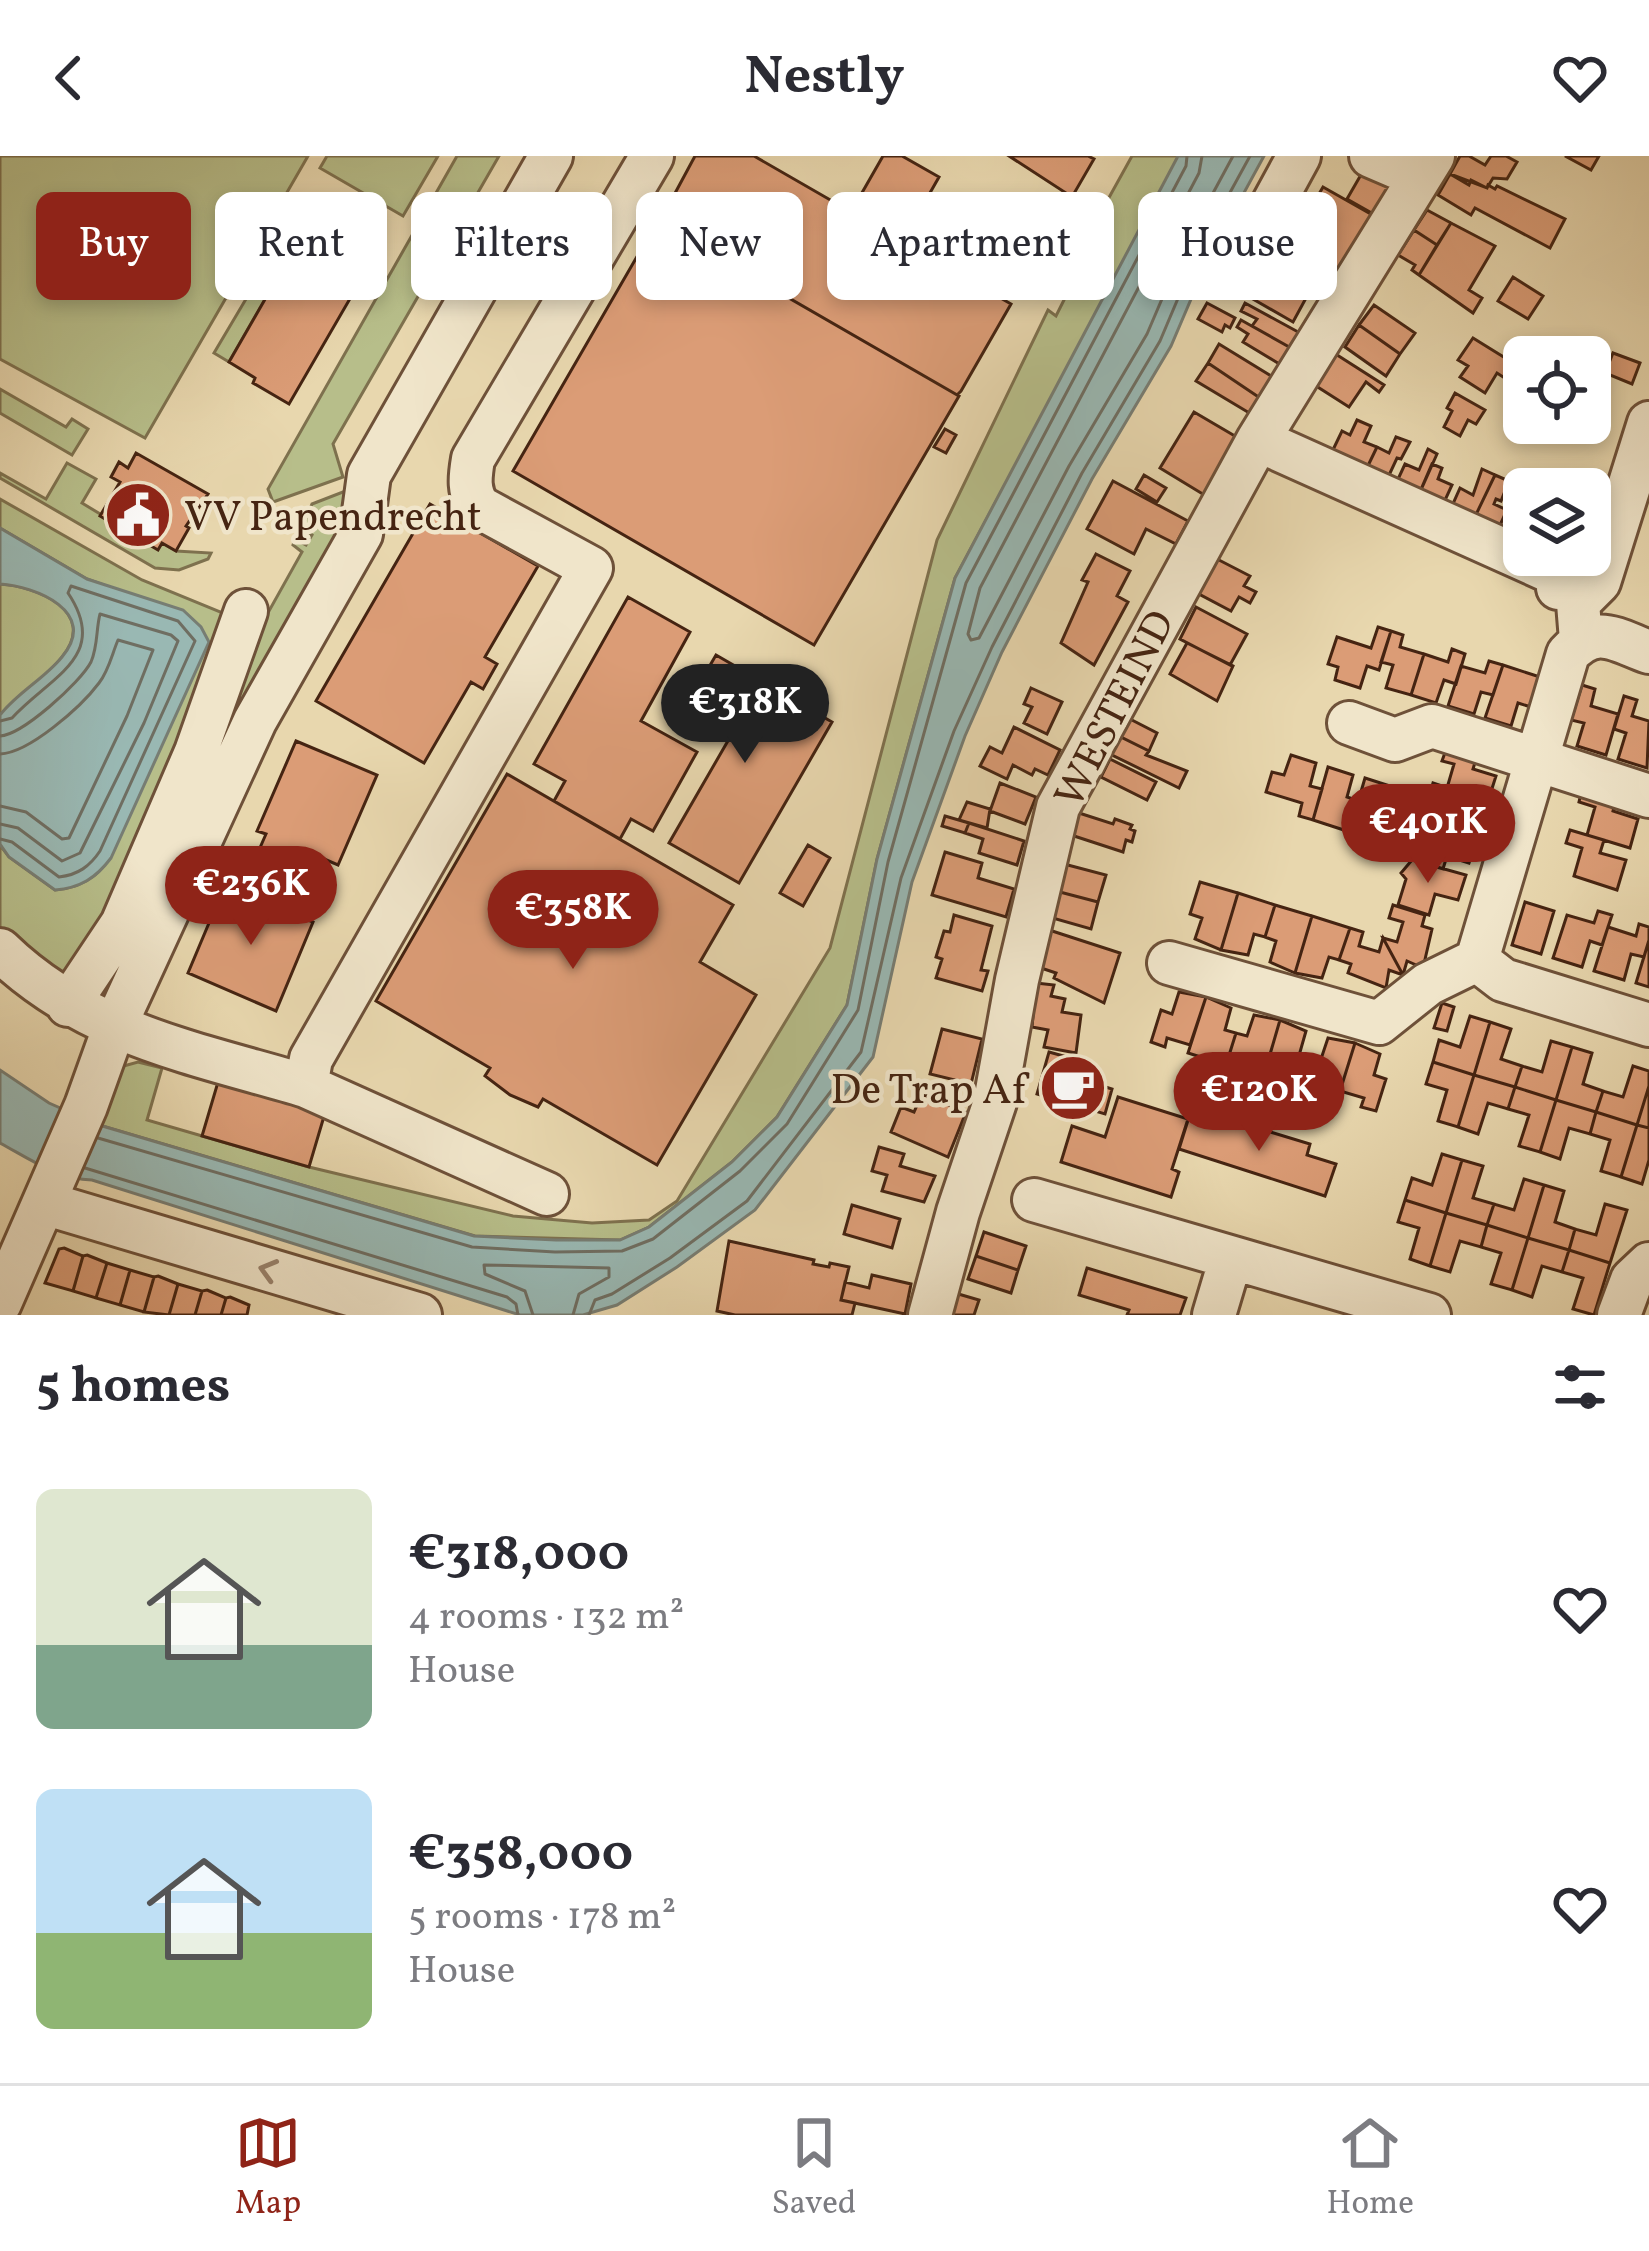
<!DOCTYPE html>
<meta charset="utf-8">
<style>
body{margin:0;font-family:Vollkorn,serif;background:#f7f7f7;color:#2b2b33;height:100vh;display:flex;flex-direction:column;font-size:45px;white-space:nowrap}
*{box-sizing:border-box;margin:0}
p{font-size:39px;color:#7c7c81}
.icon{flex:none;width:66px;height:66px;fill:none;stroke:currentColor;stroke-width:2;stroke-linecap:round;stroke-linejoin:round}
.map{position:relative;height:1159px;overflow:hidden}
.panel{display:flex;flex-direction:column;background:#fff;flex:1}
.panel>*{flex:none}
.top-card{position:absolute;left:36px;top:36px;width:1578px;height:108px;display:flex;gap:24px}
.tools{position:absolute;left:1503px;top:180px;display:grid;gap:24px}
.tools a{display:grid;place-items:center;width:108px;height:108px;border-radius:18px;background:#fff;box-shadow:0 6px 18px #0003;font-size:60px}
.price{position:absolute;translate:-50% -102px;padding:0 27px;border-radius:42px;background:#8f2418;color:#fff;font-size:39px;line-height:78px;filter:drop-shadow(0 3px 6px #0008)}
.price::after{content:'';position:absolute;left:50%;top:72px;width:36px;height:27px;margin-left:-18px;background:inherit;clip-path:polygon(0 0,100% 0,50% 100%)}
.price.on{background:#222;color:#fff}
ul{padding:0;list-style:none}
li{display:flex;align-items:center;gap:36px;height:300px;padding:0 36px}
li span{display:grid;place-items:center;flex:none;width:336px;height:240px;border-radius:18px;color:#555}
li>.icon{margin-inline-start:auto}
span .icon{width:144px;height:144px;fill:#fffc;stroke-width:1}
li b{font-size:51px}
h2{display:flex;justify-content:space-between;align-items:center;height:144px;padding:0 36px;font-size:51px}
.pill{padding:0 42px;border-radius:18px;background:#fff;box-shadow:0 6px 18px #0003;font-size:42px;line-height:108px}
.pill.on{background:#8f2418;color:#fff}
header{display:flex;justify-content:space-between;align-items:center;height:156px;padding:0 36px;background:#fff;font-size:54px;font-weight:700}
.dock{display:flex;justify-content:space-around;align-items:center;height:168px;border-top:3px solid #e1e1e2;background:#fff;font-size:33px;color:#7c7c81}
.dock a{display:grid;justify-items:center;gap:6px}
.dock .on{color:#8f2418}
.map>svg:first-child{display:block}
.green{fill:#b7be8a;stroke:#7e714e;stroke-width:3}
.water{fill:#99b8b3;stroke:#777d73;stroke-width:3}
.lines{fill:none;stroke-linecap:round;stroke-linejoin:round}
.shore{stroke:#6f6e62;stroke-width:3}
.building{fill:#db9c76;stroke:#452412;stroke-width:3}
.minor-casing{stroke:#6e5139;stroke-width:48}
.minor{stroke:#f0e5ca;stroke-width:42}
.oneway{stroke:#9a846e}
.labels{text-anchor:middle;stroke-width:9;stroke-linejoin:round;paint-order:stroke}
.poi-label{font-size:42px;fill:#452412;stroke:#f0e5ca;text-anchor:start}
.street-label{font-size:42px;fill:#452412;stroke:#f0e5ca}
</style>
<header><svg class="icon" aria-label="back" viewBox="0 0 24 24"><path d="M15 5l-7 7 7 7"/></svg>Nestly<svg class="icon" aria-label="heart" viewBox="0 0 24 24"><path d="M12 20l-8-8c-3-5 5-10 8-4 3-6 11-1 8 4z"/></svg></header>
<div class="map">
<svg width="1649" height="1159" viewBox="0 0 1649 1159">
<rect width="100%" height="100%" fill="#e8d7ae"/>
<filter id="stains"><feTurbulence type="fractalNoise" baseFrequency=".00167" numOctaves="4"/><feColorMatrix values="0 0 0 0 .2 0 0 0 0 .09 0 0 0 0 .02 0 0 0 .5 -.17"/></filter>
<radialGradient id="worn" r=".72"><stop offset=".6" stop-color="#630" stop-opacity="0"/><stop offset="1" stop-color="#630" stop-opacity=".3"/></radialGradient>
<path class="green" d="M0 0H308L145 282 0 203Z
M327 0H438L403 60 320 12Z
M457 0H499L333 288 343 321 273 346 268 333Z
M1132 0H1181L955 422 877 703 847 849 777 961 732 1006 649 1071 620 1084 475 1080 99 969 120 911 138 906 162 912 147 964 309 1011 513 1060 592 1067 649 1064 677 1045 830 792 937 384 1048 154 1056 160 1067 138 1060 130Z
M265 111 279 119 229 206 214 197Z
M0 233 66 271 72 263 88 273 72 299 0 257Z
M67 307 96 323 82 347 158 393 162 387 176 395 211 397 208 403 179 414 155 412 0 322V317L46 343Z
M348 334 346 367 235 556 116 822 100 815 255 480 302 396 293 389 295 383 306 389 312 379 302 372 312 348Z
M0 343 142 424 223 457 142 704 63 821 0 781V689L9 701 55 734C87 731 108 714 117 684L126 437 87 423 0 372Z
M0 428C36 430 99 455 62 501 46 522 20 540 0 559Z"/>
<path class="water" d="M1178 0H1264L1209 101 1171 190 1092 323 1002 496 965 580 912 726 873 901 755 1054 677 1111 617 1149 583 1159H520L92 1024C57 1023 28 1002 0 987V914L49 947 99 969 474 1080 556 1084H620L649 1071 732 1006 777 961 847 849 877 703 955 422Z
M0 372 87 423 183 454 201 471 209 486 111 702C96 722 80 732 55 734L9 701 0 688V559C18 536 44 523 62 501 100 456 35 430 0 428Z"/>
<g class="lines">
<path class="shore" d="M1202 0 1199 17 980 432 968 478 971 484 979 482 1069 310 1147 178 1185 89 1233 0
M0 565 12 562C49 521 111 501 68 437L71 430 178 465 195 485 100 695C90 710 78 719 59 721L12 686 0 683
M0 580C22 579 80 527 91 506 98 490 96 473 100 458L171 479 178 485 144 567 80 697 62 705 18 672 0 668
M0 598C29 597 81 551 99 527 109 514 112 498 118 484L153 494 127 560 69 682 62 683 26 656 0 650
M98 982 472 1091 555 1096 622 1095 653 1083 740 1015 787 968 858 854 888 706 966 427 1186 10 1187 0
M85 1012 507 1141 516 1148 518 1159
M533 1159 525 1135 485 1118 484 1109 609 1112V1121L579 1138 573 1159
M589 1159 595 1144 612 1138 670 1102 747 1045 861 896 901 722 954 575 992 491 1082 317 1160 185 1198 95 1250 0"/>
</g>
<path class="building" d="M695 0H754L1011 148 961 235 957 239 659 67Z
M883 0H902L939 21 910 72 859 42Z
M1009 0H1088L1094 3 1072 41Z
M1460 0H1469L1485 9 1491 0H1506L1517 6 1507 23 1493 22 1487 32 1450 18Z
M1565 0H1599L1591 14Z
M1366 10 1396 27 1377 60 1347 43Z
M1450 18 1469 29 1471 24 1487 32 1488 29 1495 33 1497 30 1565 63 1550 92 1475 52 1471 59 1438 39Z
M1323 31 1376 61 1340 121 1299 97 1312 76 1301 69Z
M322 44 373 74 354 107 366 115 289 248 253 227 255 222 229 206Z
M980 45 1048 84 1018 138 948 99Z
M1427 54 1451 67 1437 89 1414 74Z
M657 66 959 240 814 489 513 315Z
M1451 67 1495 90 1469 134 1482 142 1473 157 1419 119Z
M1414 74 1437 89 1419 119 1412 114 1415 109 1398 99Z
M1232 86 1312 131 1293 166 1213 120Z
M1513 121 1543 140 1528 163 1498 145Z
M1207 147 1235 162 1230 172 1225 169 1222 176 1198 163Z
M1245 147 1300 177 1291 192 1252 170 1257 163 1241 155Z
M1374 149 1415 177 1400 198 1359 169Z
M1241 164 1291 192 1281 209 1243 186 1248 178 1237 171Z
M1359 169 1400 198 1386 220 1345 191Z
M1473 182 1523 213 1514 228 1497 217 1485 237 1460 221 1468 210 1458 204Z
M1219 188 1273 221 1260 242 1208 207Z
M1334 197 1384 229 1379 236 1366 226 1349 251 1313 228Z
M1613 197 1640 207 1632 228 1605 217Z
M1208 207 1260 242 1251 258 1196 225Z
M1455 237 1485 254 1476 268 1468 264 1460 280 1444 271 1452 255 1447 252Z
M1194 256 1240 283 1206 340 1160 312Z
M1357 264 1371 270 1364 286 1377 291 1363 320 1330 300 1342 275 1350 279Z
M945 273 956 279 946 297 934 291Z
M1396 281 1410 286 1401 303 1397 302 1384 330 1363 320 1377 291 1389 297Z
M1428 293 1437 298 1416 345 1393 334 1405 308 1419 314Z
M136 297 208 338 186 370 189 372 176 395 162 387 158 394 100 360 120 326 111 321 119 306 128 312Z
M1432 308 1442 312 1438 323 1452 329 1440 355 1416 345Z
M1482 313 1495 319 1471 369 1448 359 1460 332 1473 339Z
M1144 319 1166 332 1157 346 1136 333Z
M1495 319 1509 325 1501 345 1496 343 1494 348 1507 354 1495 380 1471 369Z
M1113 325 1188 365 1176 388 1146 373 1134 398 1087 373Z
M1524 336V391L1506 384Z
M430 348 538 410 485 501 497 508 483 533 471 526 424 607 316 545Z
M1096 398 1130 415 1117 440 1128 446 1094 509 1061 487 1088 426 1082 424Z
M1217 403 1250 420 1244 430 1256 436 1250 447 1239 441 1231 455 1199 438Z
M628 441 690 476 641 565 697 596 653 675 631 663 620 683 554 645 565 625 534 608Z
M1196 451 1247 478 1230 509 1180 483Z
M1378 471 1391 475 1379 514 1367 510 1360 532 1335 524 1338 511 1328 508 1337 481 1371 492Z
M1391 475 1403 479 1400 491 1424 498 1411 539 1386 532 1393 509 1381 506Z
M1187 487 1233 510 1217 545 1170 518Z
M1452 493 1465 498 1456 528 1444 524 1436 547 1411 539 1424 498 1448 506Z
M716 499 832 566 739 727 669 687 729 583 683 556Z
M1489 505 1503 509 1493 539 1481 536 1474 558 1448 550 1461 510 1485 517Z
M1503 509 1540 521 1531 551 1518 547 1511 570 1485 562Z
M1582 529 1595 533 1591 550 1618 558 1606 599 1577 590 1584 567 1571 564Z
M1031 532 1062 546 1047 578 1024 567 1032 551 1024 548Z
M1624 540 1637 544 1632 560 1649 565 1647 612 1618 603 1626 577 1614 573Z
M1128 562 1157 577 1149 595 1119 580Z
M1014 571 1060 594 1048 619 1035 613 1032 619 1013 609 1007 623 980 610 990 591 1002 597Z
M1119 580 1149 595 1146 599 1187 615 1179 632 1110 598Z
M296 585 377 619 338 709 308 696 302 710 274 699 255 741 241 735 266 678 257 675Z
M1447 591 1477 600 1473 613 1496 620 1488 645 1447 632 1454 608 1442 605Z
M1291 599 1316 607 1310 630 1322 633 1313 664 1299 660 1302 647 1266 636 1272 616 1284 619Z
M1110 603 1156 626 1147 644 1101 621Z
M1328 611 1353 619 1347 641 1359 645 1350 676 1313 664Z
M507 618 733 749 700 806 756 839 657 1009 543 943 538 951 510 939 485 920 490 912 376 845Z
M1365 622 1390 630 1384 652 1397 656 1387 687 1373 683 1377 670 1353 663Z
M1000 627 1036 641 1025 668 990 655Z
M1433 627 1466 638 1462 650 1484 657 1477 682 1436 670 1443 646 1429 641Z
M1582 633 1616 643 1613 655 1638 663 1630 692 1587 679 1595 651 1579 646Z
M967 646 990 653 987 672 959 664Z
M1079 657 1113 668 1115 663 1132 669 1130 673 1135 675 1132 686 1126 684 1123 696 1071 679Z
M945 660 969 667 965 677 942 670Z
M969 667 1024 685 1017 709 979 697 983 683 965 677Z
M1436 670 1477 682 1469 707 1447 700 1443 713 1412 704 1416 690 1429 694Z
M1570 674 1604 684 1600 697 1626 704 1617 734 1574 720 1582 692 1566 687Z
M808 689 830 702 803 750 780 737Z
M945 696 982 707 978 722 1014 733 1006 761 932 739Z
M1412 704 1466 719 1458 744 1435 738 1429 759 1398 749 1406 723 1401 717Z
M1064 708 1106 719 1098 746 1056 735Z
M1200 726 1238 737 1221 794 1195 783 1202 762 1190 758Z
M225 729 313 766 276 855 188 817Z
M1056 735 1098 746 1091 773 1049 761Z
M1238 737 1275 749 1265 781 1254 778 1248 799 1221 794Z
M1525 746 1554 755 1541 798 1512 789Z
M1275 749 1312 760 1295 817 1270 806 1276 785 1265 781Z
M1393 749 1425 759 1422 770 1432 773 1423 812 1407 805 1403 819 1383 782 1397 786 1403 766 1389 762Z
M1598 755 1612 759 1602 789 1590 785 1582 811 1553 802 1567 759 1594 767Z
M954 759 992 770 981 814 988 815 982 835 936 822 942 803 936 801 944 775 950 776Z
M1312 760 1350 772 1339 804 1329 801 1322 822 1295 817Z
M1639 768 1649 771V784L1644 801 1631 798 1624 824 1594 815 1608 771 1636 780Z
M1350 772 1363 776 1359 790 1379 796 1383 782 1403 819 1389 814 1386 832 1348 817 1351 808 1339 804Z
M1046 773 1120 797 1104 847 1054 822 1056 817 1035 810Z
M1649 784V831L1636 827Z
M1036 827 1054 829 1051 840 1065 843 1062 856 1081 859 1076 897 1044 891 1048 874 1032 871Z
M1179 836 1206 841 1190 889 1167 882 1165 891 1151 886 1161 854 1172 858Z
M1206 841 1231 852 1225 874 1236 877 1226 909 1188 897Z
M1442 847 1454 851 1447 875 1434 872Z
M1254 859 1280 864 1266 912 1242 905 1239 913 1226 909 1236 877 1247 880Z
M1470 860 1490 866 1474 919 1433 906 1439 884 1460 891Z
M1280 864 1306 875 1300 896 1310 900 1300 932 1287 928 1290 920 1266 912Z
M1490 866 1511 873 1501 903 1522 910 1515 931 1474 919Z
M942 873 982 883 971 928 930 918Z
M1328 882 1355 887 1340 935 1317 928 1314 936 1300 932 1310 900 1321 903Z
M1551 885 1572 891 1556 944 1515 931 1522 910 1542 916Z
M1355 887 1380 898 1374 919 1386 923 1376 955 1361 951 1364 942 1340 935Z
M1572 891 1592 897 1583 928 1603 935 1596 956 1556 944Z
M1049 896 1085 906 1080 923 1112 933 1105 958 1037 938Z
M1433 906 1474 919 1458 971 1438 965 1447 934 1426 928Z
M1633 910 1649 915V930L1637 969 1596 956 1603 935 1623 941Z
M1474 919 1515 931 1508 953 1488 947 1478 978 1458 971Z
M218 926 325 957 309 1011 202 980Z
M1649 930V972L1637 969Z
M1515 931 1556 944 1540 996 1519 990 1529 959 1508 953Z
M922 938 966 956 948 1001 891 976 901 951 914 956Z
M1118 941 1188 963 1172 1013 1179 1016 1171 1041 1061 1006 1072 970 1105 981Z
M1556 944 1596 956 1590 978 1569 972 1560 1003 1540 996Z
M1596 956 1637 969 1621 1021 1601 1015 1610 984 1590 978Z
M1220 960 1262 979 1264 974 1310 988 1307 999 1336 1008 1325 1040 1179 993 1189 961 1216 970Z
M1637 969 1649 972V1004L1642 1028 1621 1021Z
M879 991 904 998 900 1010 935 1020 924 1046 882 1035 887 1019 872 1015Z
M1442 998 1462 1004 1446 1057 1405 1044 1412 1022 1432 1029Z
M1462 1004 1483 1010 1473 1042 1494 1048 1487 1069 1446 1057Z
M1524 1023 1544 1029 1528 1082 1487 1069 1494 1048 1514 1054Z
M1544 1029 1564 1035 1555 1066 1575 1073 1569 1094 1528 1082Z
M1405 1044 1446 1057 1430 1110 1410 1103 1419 1072 1398 1066Z
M1605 1048 1627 1054 1610 1107 1569 1094 1575 1073 1596 1079Z
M852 1049 900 1063 892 1092 844 1078Z
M1446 1057 1487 1069 1481 1091 1460 1085 1450 1116 1430 1110Z
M1487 1069 1528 1082 1512 1134 1491 1128 1501 1097 1481 1091Z
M984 1076 1026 1090 1018 1114 976 1100Z
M1528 1082 1569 1094 1562 1116 1542 1110 1532 1141 1512 1134Z
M729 1085 814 1104 813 1108 829 1111 830 1107 849 1111 841 1144 855 1147 852 1159H735L717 1155Z
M64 1092 83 1100 73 1135 45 1127 59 1093Z
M1569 1094 1610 1107 1594 1159 1573 1153 1583 1122 1562 1116Z
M87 1099 107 1107 96 1142 73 1135 83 1100Z
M976 1100 1018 1114 1011 1137 968 1123Z
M107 1107 130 1114 120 1149 96 1142Z
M1087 1112 1186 1142 1180 1159H1127L1129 1154 1079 1139Z
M130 1114 154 1121 144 1156 120 1149Z
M872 1119 911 1128 905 1158 841 1144 845 1126 869 1132Z
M158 1120 178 1128 169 1159 144 1156 154 1121Z
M178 1128 202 1135 195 1159H169Z
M207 1134 226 1142 221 1159H195L202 1135Z
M955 1137 979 1144 974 1159H948Z
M230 1141 249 1149 247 1159H221L226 1142Z"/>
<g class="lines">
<g class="minor-casing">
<path id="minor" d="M1371 0 1420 21
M1262 68 1299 0
M1258 284 1561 420 1558 432
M1581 484 1578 447 1599 426 1649 267
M1649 496C1616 484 1596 467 1568 498L1477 804 1503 824 1649 869
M1349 567 1395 584 1432 570 1649 640
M0 794C86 878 195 897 306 930
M1169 807 1379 867 1428 828 1477 804
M68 849 122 768 196 596 246 455
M547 1038 306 930 311 903 591 412 479 351C468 336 470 321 473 303L652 0
M1034 1044 1429 1159
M44 1047 420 1159
M0 1147 86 950 114 872 255 565 361 378 369 319 551 0
M930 1159 958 1056 995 946 1017 824 1058 651 1258 284 1433 0
M1214 1159 1231 1102
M1619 1159 1632 1124 1649 1108"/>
</g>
<use href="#minor" class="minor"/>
</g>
<defs><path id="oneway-chevron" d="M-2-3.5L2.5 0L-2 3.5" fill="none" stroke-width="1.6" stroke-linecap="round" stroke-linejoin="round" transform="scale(3)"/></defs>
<use class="oneway" href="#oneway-chevron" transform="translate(268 1114) rotate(-164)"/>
<defs>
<g id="civic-disc" transform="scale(3.45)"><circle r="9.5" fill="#8f2418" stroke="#f0e5ca"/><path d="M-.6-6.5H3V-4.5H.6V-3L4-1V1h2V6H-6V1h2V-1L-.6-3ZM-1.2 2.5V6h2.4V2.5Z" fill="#fff"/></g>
<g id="cafe-disc" transform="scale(3.45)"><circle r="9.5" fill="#8f2418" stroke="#f0e5ca"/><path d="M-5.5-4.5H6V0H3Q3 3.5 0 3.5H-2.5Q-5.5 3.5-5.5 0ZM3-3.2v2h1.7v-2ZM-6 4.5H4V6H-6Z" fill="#fff"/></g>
</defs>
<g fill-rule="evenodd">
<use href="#civic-disc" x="138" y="359"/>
<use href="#cafe-disc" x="1073" y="932"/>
</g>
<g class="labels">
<g class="poi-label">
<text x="184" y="374">VV Papendrecht</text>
<text x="1026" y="947" text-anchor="end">De Trap Af</text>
</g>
<g class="street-label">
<text transform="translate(1113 552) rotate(-63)" y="15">WESTEIND</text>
</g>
</g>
<rect width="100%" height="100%" filter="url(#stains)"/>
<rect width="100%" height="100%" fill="url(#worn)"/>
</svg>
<div class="tools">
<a><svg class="icon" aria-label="locate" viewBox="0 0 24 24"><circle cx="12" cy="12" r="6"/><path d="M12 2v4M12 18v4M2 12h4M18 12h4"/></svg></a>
<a><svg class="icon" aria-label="layers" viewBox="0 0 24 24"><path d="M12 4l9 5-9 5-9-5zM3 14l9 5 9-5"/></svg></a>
</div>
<b class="price on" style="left:745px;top:610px">€318K</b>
<b class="price" style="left:1428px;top:730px">€401K</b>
<b class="price" style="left:251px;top:792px">€236K</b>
<b class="price" style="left:573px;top:816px">€358K</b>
<b class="price" style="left:1259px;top:998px">€120K</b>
<div class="top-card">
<a class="pill on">Buy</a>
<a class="pill">Rent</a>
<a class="pill">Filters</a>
<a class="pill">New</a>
<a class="pill">Apartment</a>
<a class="pill">House</a>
</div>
</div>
<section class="panel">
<h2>5 homes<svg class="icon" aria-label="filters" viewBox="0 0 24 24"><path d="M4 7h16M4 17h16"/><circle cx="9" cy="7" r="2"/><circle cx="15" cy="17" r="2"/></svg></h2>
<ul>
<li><span style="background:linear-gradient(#dfe7d0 65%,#7fa58c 0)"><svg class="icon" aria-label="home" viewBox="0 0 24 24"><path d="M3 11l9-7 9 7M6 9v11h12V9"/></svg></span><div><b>€318,000</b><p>4 rooms · 132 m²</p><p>House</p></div><svg class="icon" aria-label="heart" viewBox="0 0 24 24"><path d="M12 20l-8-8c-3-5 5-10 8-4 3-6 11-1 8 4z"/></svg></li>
<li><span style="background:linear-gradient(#bfe0f5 60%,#8fb573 0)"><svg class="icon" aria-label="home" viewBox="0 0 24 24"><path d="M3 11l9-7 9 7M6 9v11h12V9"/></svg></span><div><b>€358,000</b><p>5 rooms · 178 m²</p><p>House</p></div><svg class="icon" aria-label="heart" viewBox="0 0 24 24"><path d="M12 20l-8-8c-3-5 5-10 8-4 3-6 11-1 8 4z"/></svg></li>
</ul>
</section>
<nav class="dock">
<a class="on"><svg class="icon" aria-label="map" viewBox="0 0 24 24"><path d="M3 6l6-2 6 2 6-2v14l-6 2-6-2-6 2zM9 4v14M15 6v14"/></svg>Map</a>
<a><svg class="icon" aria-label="saved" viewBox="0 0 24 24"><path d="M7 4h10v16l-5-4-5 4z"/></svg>Saved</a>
<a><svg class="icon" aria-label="home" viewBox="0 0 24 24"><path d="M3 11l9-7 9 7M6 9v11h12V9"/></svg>Home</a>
</nav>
